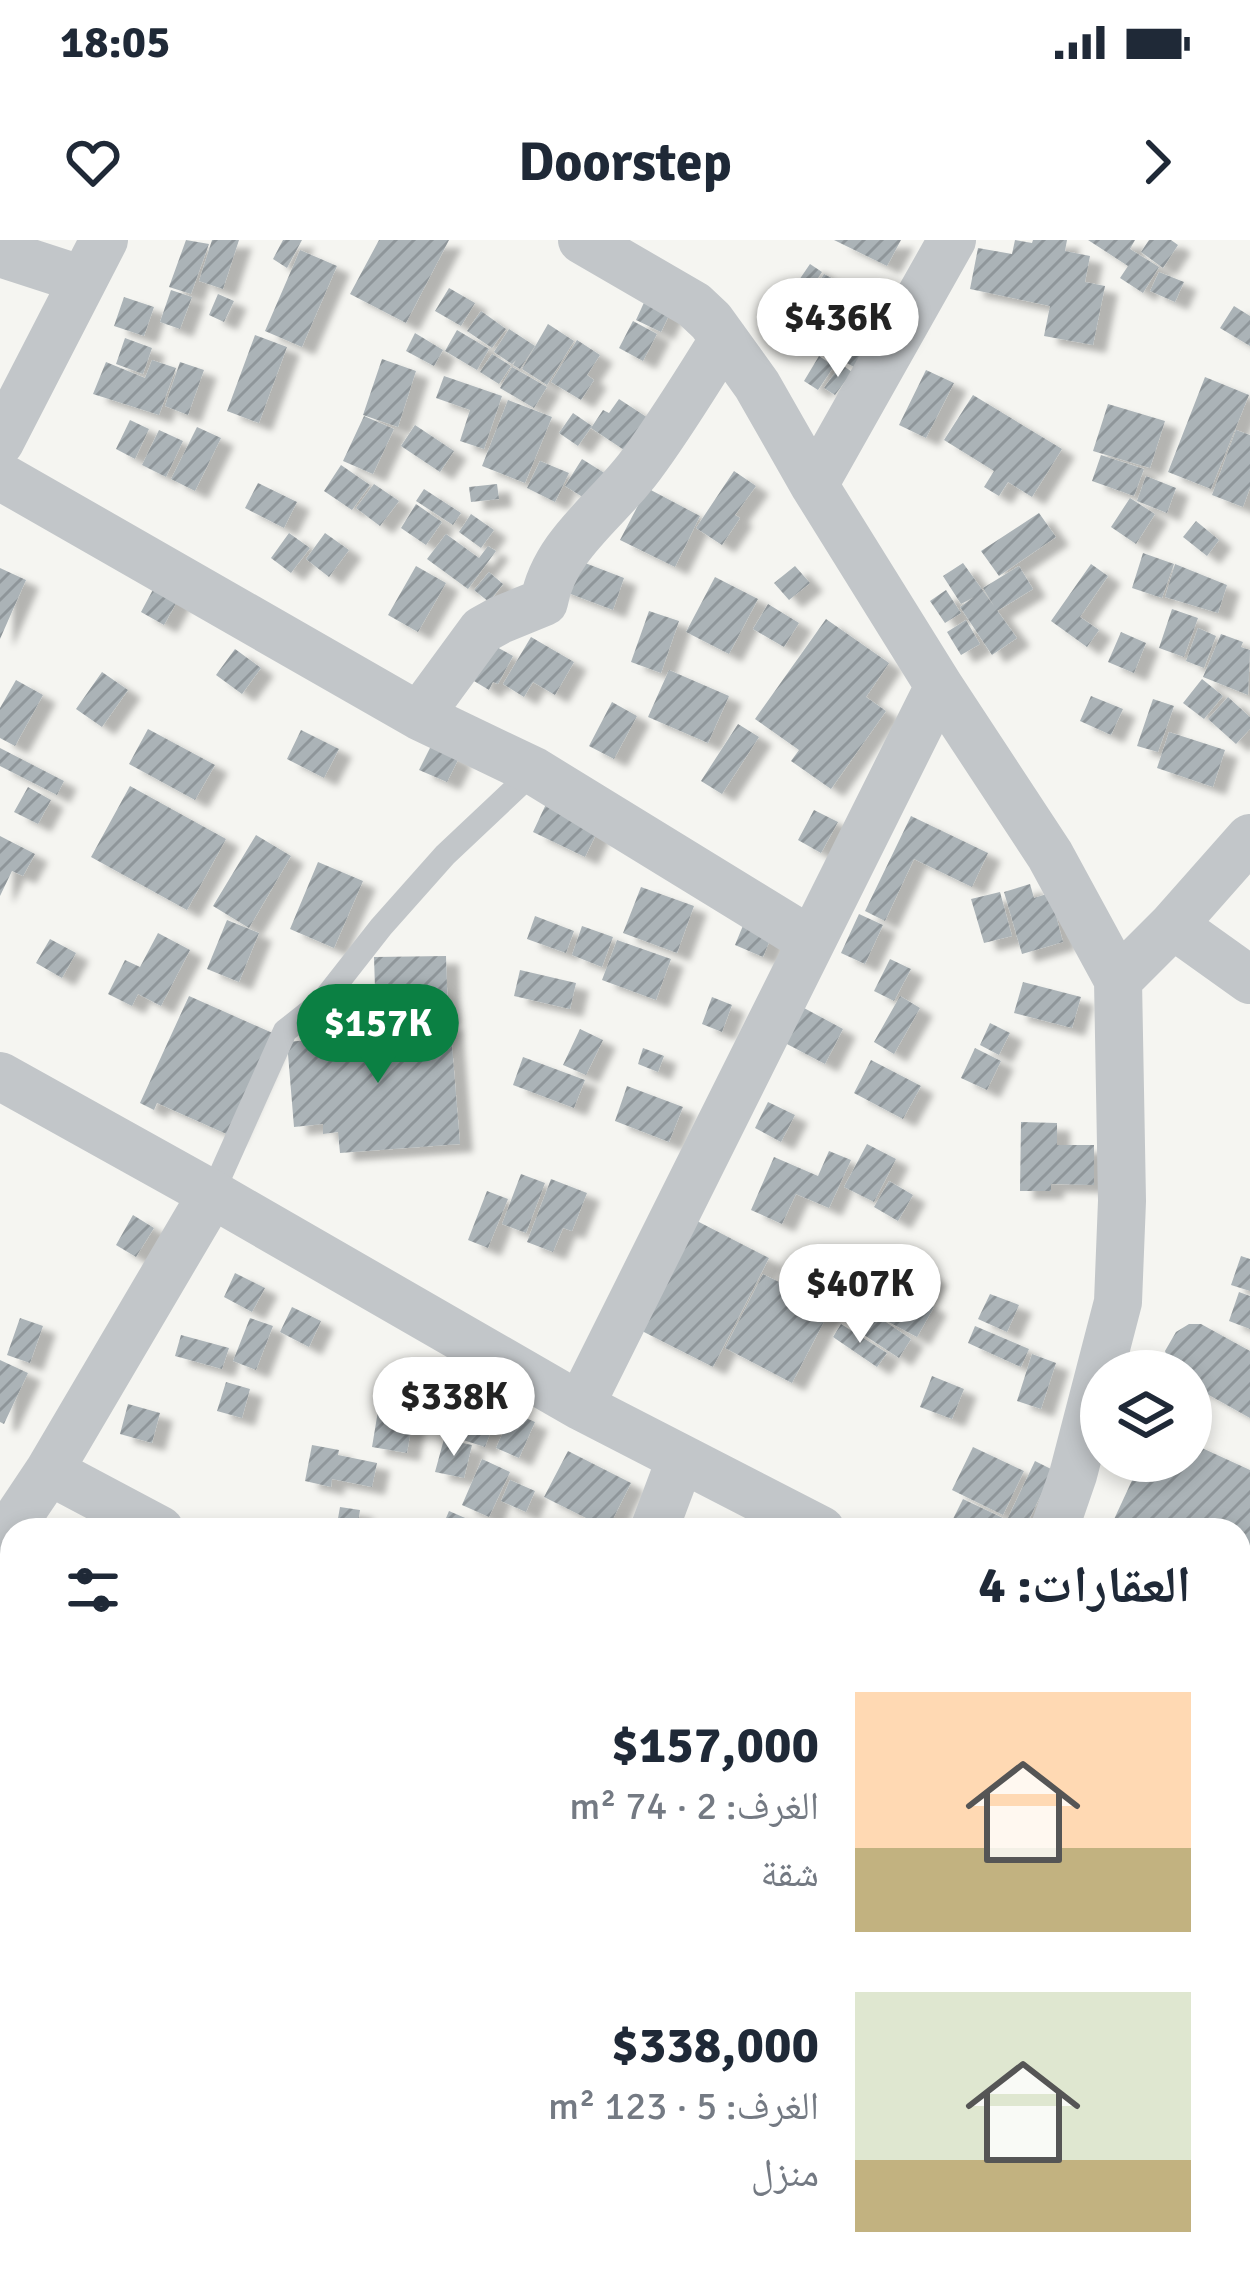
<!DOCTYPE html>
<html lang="ar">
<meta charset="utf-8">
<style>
body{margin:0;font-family:Signika,"Noto Naskh Arabic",sans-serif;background:#f2f2f3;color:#1f2937;direction:rtl;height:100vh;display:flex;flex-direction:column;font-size:45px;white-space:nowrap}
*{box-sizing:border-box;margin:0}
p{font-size:39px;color:#747a83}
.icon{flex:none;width:66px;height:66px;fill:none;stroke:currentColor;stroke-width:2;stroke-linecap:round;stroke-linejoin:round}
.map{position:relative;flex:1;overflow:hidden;direction:ltr}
.side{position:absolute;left:0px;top:1278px;width:1251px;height:771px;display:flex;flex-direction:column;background:#fff;border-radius:36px 36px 0 0;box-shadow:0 6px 18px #0003;direction:rtl}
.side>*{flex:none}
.fabs{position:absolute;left:1080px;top:1110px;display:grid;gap:24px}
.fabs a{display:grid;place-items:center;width:132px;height:132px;border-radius:50%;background:#fff;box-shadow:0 6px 18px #0003;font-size:60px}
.price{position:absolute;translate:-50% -102px;padding:0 27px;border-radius:42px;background:#fff;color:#222;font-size:39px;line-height:78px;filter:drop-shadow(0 3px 6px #0008)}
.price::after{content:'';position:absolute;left:50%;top:72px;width:36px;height:27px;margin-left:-18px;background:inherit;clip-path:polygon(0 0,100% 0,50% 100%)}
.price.active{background:#0b8043;color:#fff}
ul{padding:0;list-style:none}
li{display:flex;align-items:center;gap:36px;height:300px;padding:0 60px}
li span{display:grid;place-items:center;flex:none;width:336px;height:240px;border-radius:0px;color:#555}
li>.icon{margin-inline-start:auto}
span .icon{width:144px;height:144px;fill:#fffc;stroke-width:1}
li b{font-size:51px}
h2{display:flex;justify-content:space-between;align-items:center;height:144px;padding:0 60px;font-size:51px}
.status{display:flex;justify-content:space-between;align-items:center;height:84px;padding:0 60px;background:#fff;direction:ltr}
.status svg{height:33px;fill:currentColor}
header{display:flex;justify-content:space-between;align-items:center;height:156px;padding:0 60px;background:#fff;font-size:54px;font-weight:700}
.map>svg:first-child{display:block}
.building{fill:url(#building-hatch);filter:url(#shadow)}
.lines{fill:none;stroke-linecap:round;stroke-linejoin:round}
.lane{stroke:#c2c6c9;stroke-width:24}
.street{stroke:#c2c6c9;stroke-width:48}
</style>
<div class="status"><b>18:05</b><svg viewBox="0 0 49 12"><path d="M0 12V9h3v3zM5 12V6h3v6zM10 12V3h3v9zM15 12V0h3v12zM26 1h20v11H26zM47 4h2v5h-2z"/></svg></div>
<header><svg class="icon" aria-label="forward" viewBox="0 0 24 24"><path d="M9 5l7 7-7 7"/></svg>Doorstep<svg class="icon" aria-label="heart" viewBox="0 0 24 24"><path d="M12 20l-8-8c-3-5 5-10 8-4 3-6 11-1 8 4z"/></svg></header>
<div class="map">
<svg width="1250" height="2047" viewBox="0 0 1250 2047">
<defs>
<pattern id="building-hatch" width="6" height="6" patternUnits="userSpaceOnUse" patternTransform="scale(3)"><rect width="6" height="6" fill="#abb3b7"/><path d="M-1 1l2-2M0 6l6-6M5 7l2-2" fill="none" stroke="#8f969a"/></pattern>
<filter id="shadow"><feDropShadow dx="13" dy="8" stdDeviation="3" flood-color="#0004"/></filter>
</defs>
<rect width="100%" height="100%" fill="#f5f5f1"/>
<path class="building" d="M186 0 209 4 191 54 169 47Z
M212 0H239L223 49 199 41Z
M283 0H302L287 28 273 19Z
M379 0H449L406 83 350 54Z
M834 0H901L887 26Z
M1015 0 1032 3 1033 0H1067L1065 11 1090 16 1085 42 1105 46 1093 105 1044 96 1050 66 970 49 978 8 1012 14Z
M1088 0H1135L1130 9 1159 27 1143 53 1120 38 1128 26Z
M1149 0H1171L1178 5 1163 28 1141 12Z
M300 10 337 26 302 107 265 91Z
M810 24 822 32 780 96 767 87Z
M1159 32 1184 42 1175 62 1150 51Z
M824 34 852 49 836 77 808 61Z
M449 48 475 63 461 86 435 71Z
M171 50 192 57 180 89 160 82Z
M218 54 234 61 224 82 209 75Z
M853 54 870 63 859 83 843 74Z
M647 56 672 69 661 92 636 80Z
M124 57 154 67 144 96 114 86Z
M1234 66 1250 76V106L1220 88Z
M481 71 506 89 492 108 467 91Z
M633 81 657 94 643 121 619 108Z
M856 83 874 93 854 127 836 117Z
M548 84 574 101 547 145 522 129Z
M509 89 535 106 520 129 513 125 516 120 512 124 494 112Z
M457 90 489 109 477 130 445 111Z
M415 93 443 110 434 126 406 111Z
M255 95 287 107 259 183 227 171Z
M125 98 152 108 143 134 116 124Z
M577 100 600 115 587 135 594 140 581 160 551 142Z
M492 114 511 126 499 144 480 132Z
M819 116 834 126 818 150 804 141Z
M382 119 416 131 398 187 363 175Z
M152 120 176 128 159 175 93 154 106 122 145 138Z
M180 122 204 130 188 175 165 166Z
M841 124 852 132 835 155 824 148Z
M512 127 547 147 534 168 500 148Z
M926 130 954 143 926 198 899 185Z
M444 136 502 156 484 209 460 201 470 170 436 158Z
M1205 137 1249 155 1211 249 1168 232Z
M973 155 1062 209 1032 257 1008 242 999 256 984 247 994 231 944 200Z
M619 159 648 178 633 216 591 188 603 170 609 173Z
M508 160 552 177 525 243 482 226Z
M1108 164 1165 181 1150 228 1093 211Z
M573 173 592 186 578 206 559 193Z
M364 176 394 189 373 234 343 221Z
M130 180 149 189 135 219 116 209Z
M415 185 454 211 440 232 401 206Z
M197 187 221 198 195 251 171 239Z
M159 190 183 201 166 237 142 225Z
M1236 190 1250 195V248L1243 267 1212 255Z
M1101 215 1144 229 1134 256 1092 241Z
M582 219 614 239 597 266 565 246Z
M540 221 569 233 555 262 527 248Z
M341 225 370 245 352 270 324 251Z
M734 231 756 246 735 275 740 278 722 305 696 288Z
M1146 236 1176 248 1167 273 1137 261Z
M258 243 297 262 284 288 245 268Z
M374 244 399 261 380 286 356 268Z
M497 244 499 259 471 262 469 247Z
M647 248 700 276 675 327 620 300Z
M424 249 461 273 453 285 416 261Z
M1130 258 1155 274 1136 304 1111 287Z
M416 264 442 282 426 305 401 288Z
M1039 273 1056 297 999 336 981 311Z
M471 274 494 290 481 308 459 292Z
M1196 281 1219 300 1207 316 1183 297Z
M289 293 310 308 291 333 271 318Z
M325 293 349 310 329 337 306 319Z
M446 294 479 318 488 306 496 311 468 349 427 319Z
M1143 313 1174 324 1162 358 1132 348Z
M567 316 624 338 613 370 555 348Z
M963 323 1017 398 992 415 960 367 974 357 961 364 943 336Z
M1091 324 1108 336 1080 377 1099 390 1087 407 1051 381Z
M1175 324 1227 345 1218 373 1165 357Z
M416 326 446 343 418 392 388 375Z
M795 326 810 343 789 360 774 343Z
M1019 326 1033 349 997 371 983 348Z
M0 328 26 340 0 399Z
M489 332 503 344 489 362 474 350Z
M715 337 758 359 729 414 686 392Z
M157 342 180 356 164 385 141 372Z
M946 350 961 373 945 383 930 361Z
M768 364 799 383 784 407 753 389Z
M1172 369 1198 378 1184 417 1159 408Z
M649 371 679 381 661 433 631 422Z
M826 379 889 423 866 457 886 471 831 549 791 521 799 510 755 479Z
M966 380 980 404 961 415 947 392Z
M1198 388 1216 396 1204 428 1186 421Z
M1121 392 1146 403 1134 433 1108 422Z
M1221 394 1243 402 1241 407 1250 410 1248 455 1203 437Z
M531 397 574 422 555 455 533 442 524 457 503 444Z
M493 405 513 416 498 444 493 442 489 450 474 441Z
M235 409 261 428 242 454 216 435Z
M669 430 729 456 708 503 648 477Z
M102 432 128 450 102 487 76 469Z
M1202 439 1223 456 1204 479 1183 463Z
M16 440 43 455 15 506 0 498V468Z
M1091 456 1123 469 1111 495 1080 481Z
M1228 457 1250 477V489L1236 504 1208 479Z
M1153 459 1174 466 1158 512 1137 506Z
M612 462 637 476 614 519 589 506Z
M738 484 759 497 722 554 701 541Z
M148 489 215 525 195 560 129 524Z
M301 490 339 509 324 538 287 519Z
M1169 492 1225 510 1213 547 1157 528Z
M432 504 459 518 447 542 419 530Z
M0 508 64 541 57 555 0 526Z
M130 546 226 599 187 670 91 617Z
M28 547 51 560 38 584 14 572Z
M547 562 601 584 585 617 533 592Z
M814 570 838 582 821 613 798 600Z
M911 576 988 613 972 647 914 619 885 681 865 671Z
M256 595 291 616 249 688 213 666Z
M0 596 35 614 23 636 12 631 0 656Z
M318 622 363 641 334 708 290 689Z
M1030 644 1034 658 1050 653 1063 702 1022 714 1004 652Z
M641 647 694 666 677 713 623 693Z
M1000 652 1012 696 984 703 971 659Z
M749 671 777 683 763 717 735 705Z
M859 674 883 685 865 724 841 713Z
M535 676 574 691 566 713 527 699Z
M227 680 259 693 239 742 207 729Z
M582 686 613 697 602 727 572 715Z
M158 693 190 710 161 766 138 754 132 766 108 754 125 720 140 727Z
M50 699 76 713 62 738 36 723Z
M617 700 671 719 656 760 602 740Z
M446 716 448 778 376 779 374 717Z
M890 719 911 729 894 761 874 751Z
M520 730 576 743 570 769 514 756Z
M1023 742 1081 757 1072 788 1014 773Z
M189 756 277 795 231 896 157 863 154 870 140 863Z
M900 756 920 768 894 814 874 802Z
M712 757 732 765 722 792 702 784Z
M804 768 843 789 825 824 785 803Z
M450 781 460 904 340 913 338 892 323 894V884L294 887 287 802 332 798 331 790Z
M990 783 1010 793 999 815 980 805Z
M580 789 603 800 586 835 563 825Z
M643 808 664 816 658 832 638 824Z
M975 808 1001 821 987 850 961 838Z
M523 817 585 840 574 868 513 845Z
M871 820 921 846 903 879 854 853Z
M627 846 683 867 669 902 615 881Z
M768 862 795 875 781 902 755 888Z
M1021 882 1057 883V905H1094V945L1051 944V951H1020Z
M867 904 896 919 874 962 844 947Z
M829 911 851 920 829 968 796 954 782 984 751 970 774 917 818 936Z
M521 934 545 943 526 993 502 984Z
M551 939 587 953 572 991 563 988 553 1012 527 1002Z
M889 941 913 955 898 981 874 967Z
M487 951 508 959 488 1008 468 1000Z
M133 975 154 988 136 1017 116 1005Z
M697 981 769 1018 713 1127 640 1090Z
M1241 1016 1250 1019V1051L1231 1045Z
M912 1024 935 1037 922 1060 934 1067 917 1097 883 1079Z
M235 1033 265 1048 252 1072 224 1057Z
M763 1034 831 1068 792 1143 725 1108Z
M1239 1052 1250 1056V1089L1229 1081Z
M990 1054 1019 1065 1007 1092 978 1079Z
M292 1067 321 1081 309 1107 280 1092Z
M874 1074 911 1099 899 1118 861 1093Z
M20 1078 43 1086 30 1123 7 1115Z
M250 1078 273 1086 256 1130 233 1121Z
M841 1084 887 1113 877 1127 833 1097Z
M1189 1084H1201L1250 1111V1178L1191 1145V1131H1172L1165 1111 1176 1092Z
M975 1086 1029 1109 1021 1127 968 1103Z
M181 1095 229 1108 222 1129 175 1116Z
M1032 1114 1056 1123 1041 1169 1017 1161Z
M0 1120 28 1133 4 1184 0 1182Z
M932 1136 964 1149 952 1179 920 1167Z
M226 1142 250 1149 242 1178 217 1171Z
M381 1153 416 1159 407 1213 372 1207Z
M128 1164 160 1173 152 1203 120 1194Z
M512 1172 535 1182 519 1218 496 1208Z
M471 1175 494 1183 485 1207 463 1200Z
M444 1199 472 1205 464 1238 435 1232Z
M1191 1203 1250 1230V1327L1239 1351V1290L1110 1288 1141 1221H1191Z
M312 1205 339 1210 338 1215 377 1223 372 1247 332 1239 331 1247 305 1241Z
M973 1207 1024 1231 1003 1275 952 1250Z
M568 1211 631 1243 608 1289 544 1257Z
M482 1219 510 1232 489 1277 462 1265Z
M1035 1221 1053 1230 1024 1290H965L951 1283 963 1259 1007 1280Z
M510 1240 535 1251 526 1272 501 1261Z
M340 1267 360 1270 357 1290H336Z
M449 1271 493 1290H441Z
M0 1632 12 1639V1751L0 1744Z
M0 2011 12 2015V2037H54L50 2047H0Z
M447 2037H523L510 2047H454Z
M529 2037H577L585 2047H516Z"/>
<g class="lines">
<path class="lane" d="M212 954 285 791 323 761 381 687 445 615 534 531"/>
<path class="street" d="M582 0 694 65 711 81 724 99 757 145 814 245 939 446 1050 615 1118 740 1122 961 1118 1062 1073 1235 1054 1290
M0 13 83 40
M0 202 104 0
M0 236 419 476 534 531 811 701
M814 245 952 0
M419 476 482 390 500 380 544 362C554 305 608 270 641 225 671 185 697 141 724 99
M1173 685 1250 740
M1118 740 1173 685 1250 598
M0 836 212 954 580 1166 821 1290
M580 1166 939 446
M49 1231 160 1290
M654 1290 681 1218
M0 1304 49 1231 212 954
M1239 1520 1250 1527
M1239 1818 1250 1806
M0 1875 12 1860
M355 2037 361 2047
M847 2037 866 2047
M1049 2047 1057 2037"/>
</g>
</svg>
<div class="fabs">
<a><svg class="icon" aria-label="layers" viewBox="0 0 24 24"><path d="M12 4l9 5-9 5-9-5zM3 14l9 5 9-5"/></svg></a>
</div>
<b class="price" style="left:838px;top:140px">$436K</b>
<b class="price active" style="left:378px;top:846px">$157K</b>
<b class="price" style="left:860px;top:1106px">$407K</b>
<b class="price" style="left:454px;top:1219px">$338K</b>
<section class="side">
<h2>العقارات: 4<svg class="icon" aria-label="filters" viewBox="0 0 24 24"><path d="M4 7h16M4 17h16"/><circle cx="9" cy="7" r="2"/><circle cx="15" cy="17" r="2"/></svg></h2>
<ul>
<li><span style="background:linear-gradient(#ffd9b3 65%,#c2b280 0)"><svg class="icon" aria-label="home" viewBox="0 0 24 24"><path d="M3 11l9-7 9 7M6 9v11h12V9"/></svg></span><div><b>$157,000</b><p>الغرف: 2 · 74 m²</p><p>شقة</p></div></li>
<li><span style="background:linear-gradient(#dfe7d0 70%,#c2b280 0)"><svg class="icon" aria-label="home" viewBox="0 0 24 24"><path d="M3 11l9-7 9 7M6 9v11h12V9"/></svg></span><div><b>$338,000</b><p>الغرف: 5 · 123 m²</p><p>منزل</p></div></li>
</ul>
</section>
</div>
